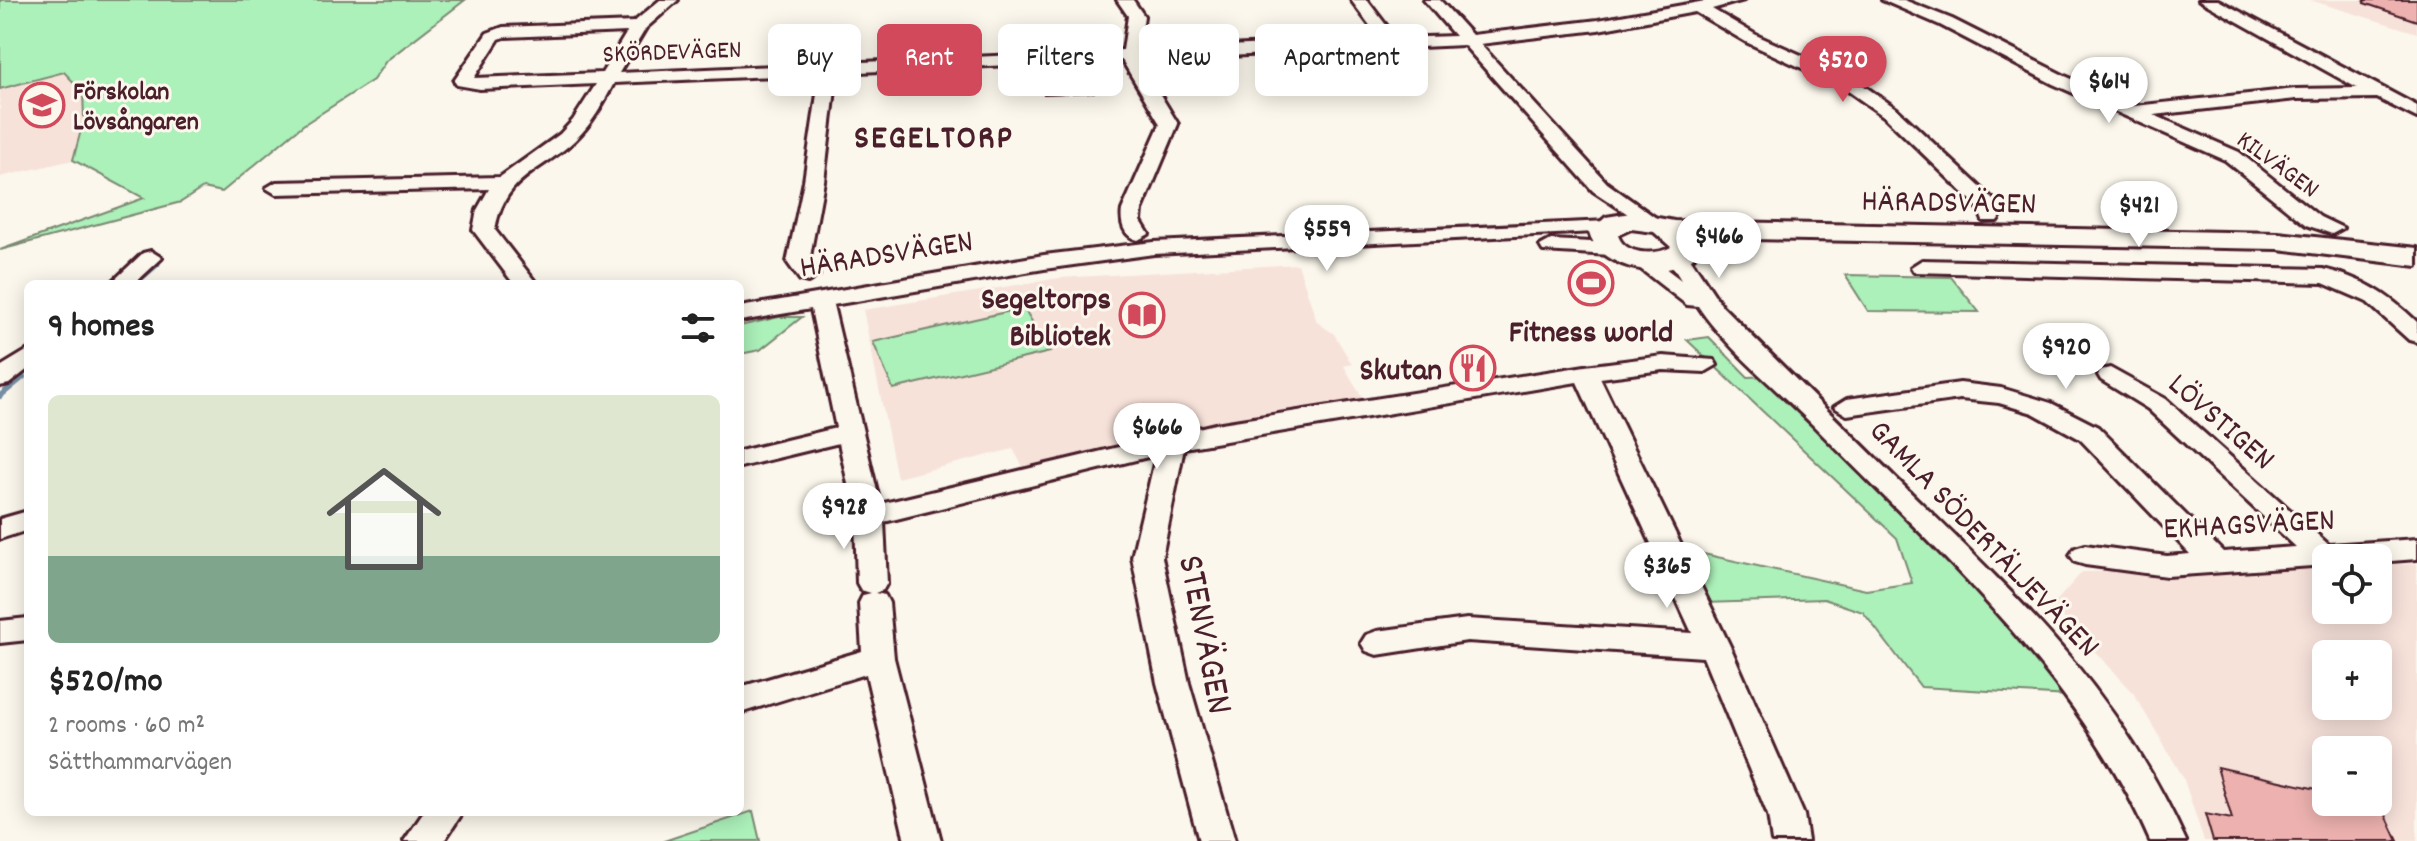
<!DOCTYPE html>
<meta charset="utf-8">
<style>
body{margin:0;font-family:Dekko,sans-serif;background:#f6f6f6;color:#222;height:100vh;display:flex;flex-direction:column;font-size:30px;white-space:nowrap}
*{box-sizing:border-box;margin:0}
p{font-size:26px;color:#767676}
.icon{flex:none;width:44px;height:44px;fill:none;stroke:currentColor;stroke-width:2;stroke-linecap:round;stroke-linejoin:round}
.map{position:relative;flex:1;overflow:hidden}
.panel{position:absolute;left:24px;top:280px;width:720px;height:536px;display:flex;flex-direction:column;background:#fff;border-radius:12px;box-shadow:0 4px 20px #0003}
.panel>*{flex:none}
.top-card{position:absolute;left:768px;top:24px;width:760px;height:72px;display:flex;gap:16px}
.controls{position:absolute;left:2312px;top:544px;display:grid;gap:16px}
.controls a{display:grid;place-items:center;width:80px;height:80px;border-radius:12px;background:#fff;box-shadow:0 4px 20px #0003;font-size:40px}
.price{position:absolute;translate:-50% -68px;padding:0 18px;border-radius:28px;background:#fff;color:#222;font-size:26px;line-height:52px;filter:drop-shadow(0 2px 4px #0008)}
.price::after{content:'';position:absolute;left:50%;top:48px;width:24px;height:18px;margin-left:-12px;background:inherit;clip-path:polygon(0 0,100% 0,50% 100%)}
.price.current{background:#d1495b;color:#fff}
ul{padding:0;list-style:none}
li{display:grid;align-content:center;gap:16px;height:424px;padding:0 24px}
li span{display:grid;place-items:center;height:248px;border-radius:12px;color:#555}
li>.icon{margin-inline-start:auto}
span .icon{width:144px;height:144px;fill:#fffc;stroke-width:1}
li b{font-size:34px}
h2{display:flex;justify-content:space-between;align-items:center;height:96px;padding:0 24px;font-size:34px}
.tag{padding:0 28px;border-radius:12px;background:#fff;box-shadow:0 4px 20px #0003;font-size:28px;line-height:72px}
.tag.current{background:#d1495b;color:#fff}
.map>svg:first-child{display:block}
.built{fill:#f7e2da;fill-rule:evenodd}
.green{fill:#acf0ba;stroke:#7b8872;stroke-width:2}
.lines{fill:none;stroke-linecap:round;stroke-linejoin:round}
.stream-far1{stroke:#768ea4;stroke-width:5}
.stream{stroke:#768ea4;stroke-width:6}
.building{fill:#edb2af;stroke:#4a1f2b;stroke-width:2}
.minor-casing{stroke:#4a1f2b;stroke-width:6}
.major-casing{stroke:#4a1f2b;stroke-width:6}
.minor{fill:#fbf7ec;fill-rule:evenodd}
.major{fill:#fbf7ec;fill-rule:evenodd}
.labels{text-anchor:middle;stroke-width:6;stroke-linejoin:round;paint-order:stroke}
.far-street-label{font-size:26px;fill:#4a1f2b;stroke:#fbf7ec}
.far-poi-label{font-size:26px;font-weight:bold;fill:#4a1f2b;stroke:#fbf7ec;text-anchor:start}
.street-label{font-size:32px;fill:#4a1f2b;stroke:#fbf7ec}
.poi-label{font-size:32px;font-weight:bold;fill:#4a1f2b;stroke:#fbf7ec;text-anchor:end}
.far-district-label{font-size:34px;font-weight:bold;letter-spacing:2px;fill:#4a1f2b;stroke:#fbf7ec}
.near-street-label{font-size:38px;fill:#4a1f2b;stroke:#fbf7ec}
</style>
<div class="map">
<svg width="2417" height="841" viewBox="0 0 2417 841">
<rect width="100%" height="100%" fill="#fbf7ec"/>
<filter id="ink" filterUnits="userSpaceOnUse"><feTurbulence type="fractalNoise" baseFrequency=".0125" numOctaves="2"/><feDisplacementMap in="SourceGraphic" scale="16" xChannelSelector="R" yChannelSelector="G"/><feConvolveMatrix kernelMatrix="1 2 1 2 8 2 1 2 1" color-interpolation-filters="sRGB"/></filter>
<g filter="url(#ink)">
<path class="built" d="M2310 0H2417V33Z
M64 71 83 91 84 119 73 160 0 177V89Z
M1298 264 1317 322 1334 334 1352 364 1344 366 1364 401 1027 474 1013 449 897 478 863 310 1059 278Z
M2417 564V841H2204L2183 777 2132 691 2052 606 2082 572 2326 566V610H2378V565ZM2326 654H2378V706H2326ZM2326 750H2378V802H2326Z"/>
<path class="green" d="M0 0H465L386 61 373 80 303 125 222 192 203 188 181 202 0 250 144 198 73 160 84 119 83 92 64 72 0 89Z
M1845 275 1951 277 1979 312 1868 311Z
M1024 308 1050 352 893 389 873 342Z
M779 317H802L760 350 740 354V326Z
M1709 337 1748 377 1769 376 1935 542 2070 696 1921 687 1863 612 1824 599 1704 603 1687 567 1690 551 1866 590 1912 583 1897 538 1687 340Z
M753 811 760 841H664Z"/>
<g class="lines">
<path class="stream-far1" d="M135 284 158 264"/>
<path class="stream" d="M0 396 23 377"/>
</g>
<path class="building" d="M2365 0H2417V21L2364 3Z
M1092 66 1094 92 1044 94V71Z
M2217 767 2326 791V802H2380L2398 841H2213L2205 814 2232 819Z"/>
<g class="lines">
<g class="minor-casing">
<path id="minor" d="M660 0H678L646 28 619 73 1123 50 1128 16 1117 0H1133L1144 16 1139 50 1380 39 1351 0H1367L1396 38 1455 36 1424 0H1440L1472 35 1598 20 1711 0H1744L1712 9 1758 36 1853 78 1897 109 1994 200 2000 217 1997 221H1983L1977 206 1885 117 1841 86 1746 42 1695 12 1598 30 1480 44 1607 183 1656 218 1659 222 1656 226 1649 228 1593 191 1464 45 1139 60 1178 124 1142 210 1141 221 1149 234 1138 240C1124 237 1120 223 1122 210L1160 124 1122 60 837 73 824 181 809 262 819 275 808 282 800 280 787 262 804 181 820 74 614 83C603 104 592 124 575 140 540 173 504 176 495 230L537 284H514L473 230 477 210 489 189 276 194 266 188 276 182 500 177 560 134 573 120 596 84 480 89 457 85 454 81 487 33 503 27 634 22ZM627 32 602 73 474 78 499 39 505 37Z
M1882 0H1904L1952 19 2065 76 2134 106 2296 89 2357 88 2199 0H2218L2417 106V118L2377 98 2296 99 2154 115 2239 152 2320 217 2343 228 2332 234 2306 225 2225 160 2053 84 1940 25Z
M1608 221 1619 227 1615 231 1154 254 1044 269 833 305 880 504 1215 424 1585 366 1663 356 1714 360 1717 365 1705 372 1663 370 1600 378 1730 646 1804 815 1808 841H1772L1768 815 1703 657 1467 641 1377 655 1366 651 1361 643 1366 635 1377 631 1467 619 1692 633 1577 382 1184 448 1162 557 1189 683 1235 841H1199L1157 683 1132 557 1156 455 884 522 887 583 883 590 875 593 885 595 889 603 894 658 941 841H905L866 674 740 713V687L862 651 859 603 863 595 871 593 861 590 857 583 855 516 839 443 740 467V451L836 428 811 309 740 321V307L1044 255 1154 242Z
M1551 240 1611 243 1622 249 1611 255 1543 251 1540 246Z
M1678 250 1686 252 1722 306C1787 371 1852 435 1917 499 2030 609 2119 694 2186 841H2150C2078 674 1937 552 1812 424 1778 390 1723 345 1698 306L1687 305 1629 260 1632 255H1648L1681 280 1667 257Z
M151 251 162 258 134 284H110L143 253Z
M1922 260 2323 269C2362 278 2388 294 2417 322V342L2409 340 2367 302 2323 283 1914 272 1911 267Z
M28 350V369L9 384 0 386V367Z
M2110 368 2166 399 2329 545 2417 539V559L2378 562V558H2326V565L2167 576 2085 565 2075 562 2070 555 2075 548 2085 545 2167 556 2190 554 2080 439 2033 413 1999 403 1960 399 1847 415 1834 407 1847 399 1960 383 2001 388 2051 403 2098 427 2223 552 2296 547 2148 409 2101 380 2098 375 2101 370Z
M28 511V530L0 539V519Z
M28 618V640L0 643V621Z
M424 812H463L444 841H404Z"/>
</g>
<g class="major-casing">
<path id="major" d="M1631 213 1674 221 2278 233 2417 248V266L2278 249 1697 238 1699 251C1676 284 1600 272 1589 232L1606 217ZM1631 229 1654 232 1671 247C1655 256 1624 255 1618 235Z"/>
</g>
<use href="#minor" class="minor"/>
<use href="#major" class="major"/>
</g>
</g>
<defs>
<g id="school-ring" transform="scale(2.3)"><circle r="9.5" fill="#fbf7ec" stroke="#d1495b" stroke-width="1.5"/><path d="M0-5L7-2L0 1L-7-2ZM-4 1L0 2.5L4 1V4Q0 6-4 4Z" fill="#d1495b"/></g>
<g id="stadium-ring" transform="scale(2.3)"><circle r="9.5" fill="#fbf7ec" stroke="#d1495b" stroke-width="1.5"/><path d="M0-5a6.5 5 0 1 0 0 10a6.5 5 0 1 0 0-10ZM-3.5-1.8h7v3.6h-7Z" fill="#d1495b"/></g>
<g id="library-ring" transform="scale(2.3)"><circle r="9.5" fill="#fbf7ec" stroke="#d1495b" stroke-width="1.5"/><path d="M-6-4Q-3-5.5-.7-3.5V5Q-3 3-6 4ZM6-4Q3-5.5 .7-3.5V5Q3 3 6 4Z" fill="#d1495b"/></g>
<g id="restaurant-ring" transform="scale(2.3)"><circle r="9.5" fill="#fbf7ec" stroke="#d1495b" stroke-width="1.5"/><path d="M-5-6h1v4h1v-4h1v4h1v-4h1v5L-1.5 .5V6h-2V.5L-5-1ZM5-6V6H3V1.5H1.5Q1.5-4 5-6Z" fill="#d1495b"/></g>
</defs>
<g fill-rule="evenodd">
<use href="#school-ring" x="42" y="105"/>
<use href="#stadium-ring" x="1591" y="283"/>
<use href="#library-ring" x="1142" y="315"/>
<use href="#restaurant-ring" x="1473" y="368"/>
</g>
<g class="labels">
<g class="far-street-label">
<text transform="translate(672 50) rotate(-2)" y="9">SKÖRDEVÄGEN</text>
<text transform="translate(2279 163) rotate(36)" y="9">KILVÄGEN</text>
</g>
<g class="far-poi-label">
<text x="73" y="99">Förskolan<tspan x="73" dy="30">Lövsångaren</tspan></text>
</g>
<g class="street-label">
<text transform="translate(1949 200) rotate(1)" y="11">HÄRADSVÄGEN</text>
<text transform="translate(886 252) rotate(-9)" y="11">HÄRADSVÄGEN</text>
<text transform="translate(2223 420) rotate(41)" y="11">LÖVSTIGEN</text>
<text transform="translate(2249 522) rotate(-3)" y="11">EKHAGSVÄGEN</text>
<text transform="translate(1986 537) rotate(46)" y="11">GAMLA SÖDERTÄLJEVÄGEN</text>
</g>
<g class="poi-label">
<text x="1111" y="308">Segeltorps<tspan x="1111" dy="37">Bibliotek</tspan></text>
<text x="1591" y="341" text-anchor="middle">Fitness world</text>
<text x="1442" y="379">Skutan</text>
</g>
<g class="far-district-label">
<text x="934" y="147">SEGELTORP</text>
</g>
<g class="near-street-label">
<text transform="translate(1208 634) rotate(79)" y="13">STENVÄGEN</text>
</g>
</g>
</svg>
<div class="controls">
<a><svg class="icon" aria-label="locate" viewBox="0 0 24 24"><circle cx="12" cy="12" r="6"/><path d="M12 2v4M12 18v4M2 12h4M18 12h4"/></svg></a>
<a>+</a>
<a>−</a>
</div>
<b class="price current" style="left:1843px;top:104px">$520</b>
<b class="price" style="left:2109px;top:125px">$614</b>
<b class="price" style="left:2139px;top:249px">$421</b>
<b class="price" style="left:1327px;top:273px">$559</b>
<b class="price" style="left:1719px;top:280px">$466</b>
<b class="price" style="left:2066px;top:391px">$920</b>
<b class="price" style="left:1157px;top:471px">$666</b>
<b class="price" style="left:844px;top:551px">$928</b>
<b class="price" style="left:1667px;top:610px">$365</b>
<div class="top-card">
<a class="tag">Buy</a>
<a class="tag current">Rent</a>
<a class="tag">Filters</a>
<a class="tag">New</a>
<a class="tag">Apartment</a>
</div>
<section class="panel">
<h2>9 homes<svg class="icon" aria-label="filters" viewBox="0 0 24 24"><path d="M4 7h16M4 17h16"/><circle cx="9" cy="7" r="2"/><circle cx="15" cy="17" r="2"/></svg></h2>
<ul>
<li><span style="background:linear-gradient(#dfe7d0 65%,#7fa58c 0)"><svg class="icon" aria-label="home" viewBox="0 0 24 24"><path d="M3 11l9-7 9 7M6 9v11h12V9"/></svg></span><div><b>$520/mo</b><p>2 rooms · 60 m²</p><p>Sätthammarvägen</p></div></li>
</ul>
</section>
</div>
